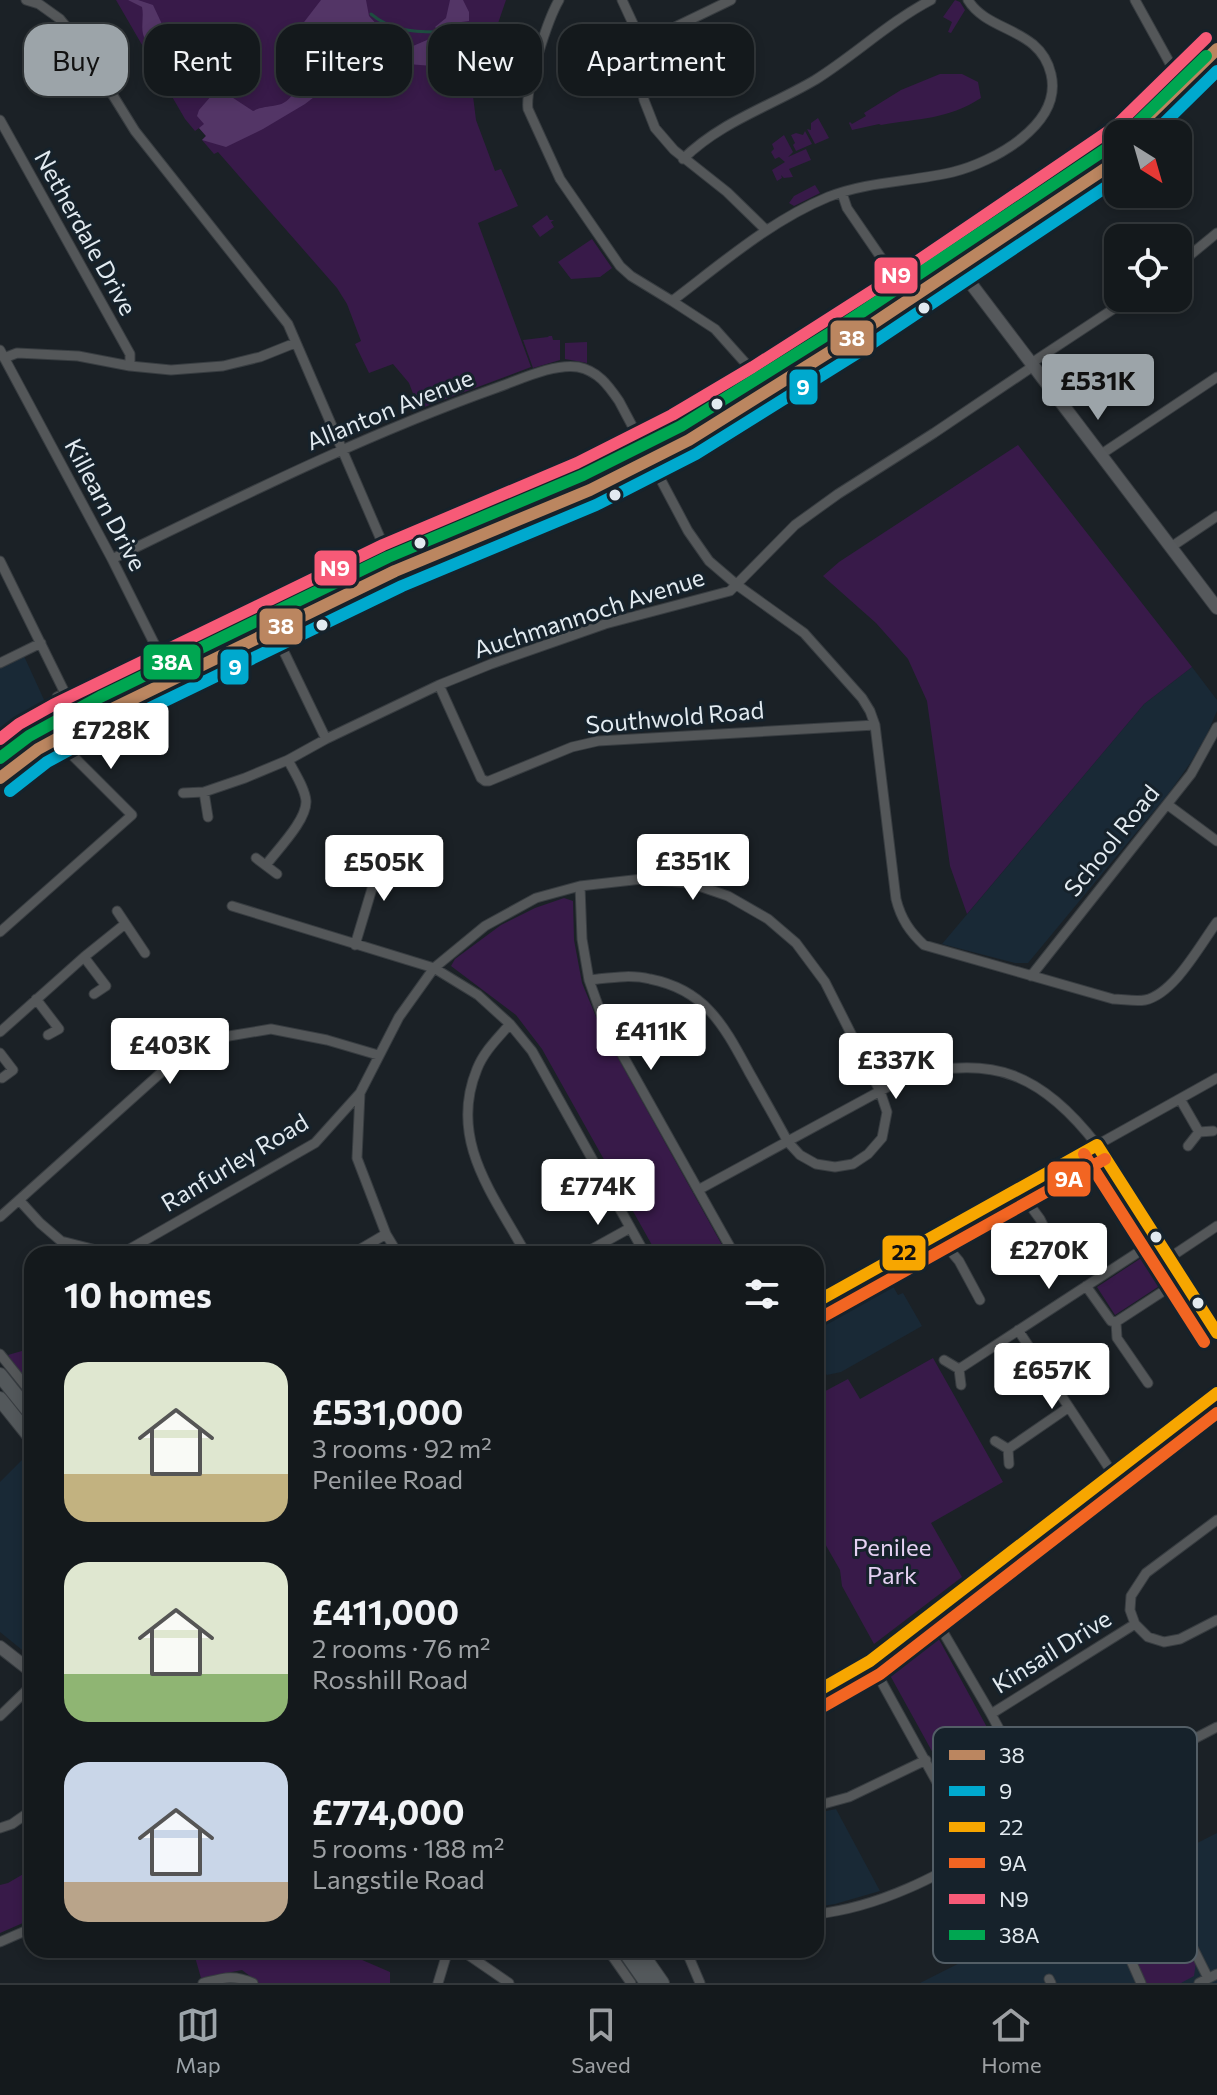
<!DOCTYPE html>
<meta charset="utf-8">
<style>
body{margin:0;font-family:Commissioner,sans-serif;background:#1d2225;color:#f1f3f6;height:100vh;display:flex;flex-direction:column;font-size:30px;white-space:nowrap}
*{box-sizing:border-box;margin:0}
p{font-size:26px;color:#9da0a3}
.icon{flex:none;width:44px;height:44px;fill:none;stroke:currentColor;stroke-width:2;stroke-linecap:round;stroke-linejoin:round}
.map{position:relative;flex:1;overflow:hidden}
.details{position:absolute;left:24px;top:1246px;width:800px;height:712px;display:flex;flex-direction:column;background:#14191c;border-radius:24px;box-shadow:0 4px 12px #0003,0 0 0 2px #33383b}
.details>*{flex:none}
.hud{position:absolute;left:24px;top:24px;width:800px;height:72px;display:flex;gap:16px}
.needle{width:52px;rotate:143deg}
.tools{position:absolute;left:1104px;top:120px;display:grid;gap:16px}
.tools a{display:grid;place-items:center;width:88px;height:88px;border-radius:16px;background:#14191c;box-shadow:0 4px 12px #0003,0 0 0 2px #33383b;font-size:40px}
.price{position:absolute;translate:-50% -68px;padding:0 18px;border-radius:8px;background:#fff;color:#222;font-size:26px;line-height:52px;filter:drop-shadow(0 2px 4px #0008)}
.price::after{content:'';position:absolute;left:50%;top:48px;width:24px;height:18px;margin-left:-12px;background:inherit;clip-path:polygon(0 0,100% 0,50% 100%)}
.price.on{background:#9ca4a9;color:#111}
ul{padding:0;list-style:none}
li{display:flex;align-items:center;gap:24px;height:200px;padding:0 40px}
li span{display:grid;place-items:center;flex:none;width:224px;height:160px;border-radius:24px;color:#555}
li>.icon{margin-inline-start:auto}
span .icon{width:96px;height:96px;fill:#fffc;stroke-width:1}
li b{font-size:34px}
h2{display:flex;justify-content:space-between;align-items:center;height:96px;padding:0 40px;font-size:34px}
.tag{padding:0 28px;border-radius:24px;background:#14191c;box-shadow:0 4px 12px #0003,0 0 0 2px #33383b;font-size:28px;line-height:72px}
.tag.on{background:#9ca4a9;color:#111}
.dock{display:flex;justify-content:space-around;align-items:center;height:112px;border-top:2px solid #33383b;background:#14191c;font-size:22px;color:#9da0a3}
.dock a{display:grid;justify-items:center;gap:4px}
.dock .on{color:#9ca4a9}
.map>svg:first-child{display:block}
.built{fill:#192936}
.green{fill:#381a49}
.forest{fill:#533566}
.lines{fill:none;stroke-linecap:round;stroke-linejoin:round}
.stream{stroke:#1e4d40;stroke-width:3}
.street-casing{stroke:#383d41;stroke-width:11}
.secondary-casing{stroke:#383d41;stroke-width:14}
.primary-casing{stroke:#383d41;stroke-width:16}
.street{stroke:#545759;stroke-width:9}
.secondary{stroke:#56595c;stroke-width:12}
.primary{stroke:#53585b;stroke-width:14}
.bus-1-casing{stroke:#16222b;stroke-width:18}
.bus-2-casing{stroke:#16222b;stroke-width:18}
.bus-3-casing{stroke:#16222b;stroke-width:18}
.bus-4-casing{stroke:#16222b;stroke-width:18}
.bus-5-casing{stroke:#16222b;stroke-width:18}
.bus-6-casing{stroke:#16222b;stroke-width:18}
.bus-1{stroke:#bb8660;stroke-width:12}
.bus-2{stroke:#00a9ce;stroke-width:12}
.bus-3{stroke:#f7a600;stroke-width:12}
.bus-4{stroke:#f26522;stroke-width:12}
.bus-5{stroke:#f75a77;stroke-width:12}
.bus-6{stroke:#00a651;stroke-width:12}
.bus-dot{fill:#e2eaf0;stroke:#16222b;stroke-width:3}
.labels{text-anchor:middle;stroke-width:6;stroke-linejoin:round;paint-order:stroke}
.street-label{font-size:24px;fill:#e2eaf0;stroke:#16222b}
.park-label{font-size:24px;fill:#e6d1f3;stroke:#16222b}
.key{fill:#16222b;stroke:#535e66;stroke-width:2}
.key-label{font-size:22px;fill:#e2eaf0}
.line-badge{stroke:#16222b;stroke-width:3}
.badge-label{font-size:22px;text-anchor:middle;font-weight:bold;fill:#fff}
.pale-badge-label{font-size:22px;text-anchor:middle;font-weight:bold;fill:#111}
</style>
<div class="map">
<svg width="1217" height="1983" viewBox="0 0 1217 1983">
<rect width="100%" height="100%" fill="#1b2126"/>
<path class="built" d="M24 656 51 715 33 723 0 748V668Z
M1192 667 1217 700V711L1207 734 1191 762 1169 793 1028 963H1015L942 944 1144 704Z
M886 1274 898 1295 903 1293 922 1326 841 1372 827 1375 822 1371 816 1373V1313Z
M31 1451 32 1453V1658L0 1632V1482Z
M836 1809 880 1891 835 1904 816 1907V1813Z
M1217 1833V1983H920Z"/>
<path class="green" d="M116 0H506L482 70H478L473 96 476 120 495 171 501 169 518 206 478 223 531 367 419 409 409 383 393 364 369 373 355 344 361 341 347 304 337 288 218 152 214 154 202 140 206 136 199 128 195 131 185 119Z
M955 0 960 2 965 10 951 33 948 32 952 22 943 17Z
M940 74H962L978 82 981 98C947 120 919 118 881 125L879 124 852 130 849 123 850 122 852 124 866 116 864 113 901 90Z
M818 118 829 138 815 144 807 129 811 130V123Z
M805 131 812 144 796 151 793 145 795 143 791 135 796 133 803 135Z
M784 135 793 152 788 157 806 149 811 160 789 169 793 177 784 178 781 175 782 178 777 181 772 170 785 162 779 157 775 159 771 152 774 149 772 144Z
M815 185 820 193 794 206 789 203 794 196Z
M547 215 550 220H554L551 222 554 227 540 237 532 226Z
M592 239 612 268 600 277 571 279 558 262Z
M549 336H552L553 340H560V360L533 368 523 340 548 337Z
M587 342V363L565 359V343Z
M1018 445 1192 667 1144 704 967 914 950 866 927 701 908 659 876 623 823 576 839 562Z
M564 898 573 901 574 940 582 983 599 1024 727 1254H657L542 1049 516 1015 451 966 455 959 501 925 535 908Z
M1152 1251 1170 1279 1115 1315 1097 1287Z
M32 1348V1388L8 1355Z
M933 1358 1003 1482 931 1523 962 1577 874 1644 842 1586 840 1570 816 1528V1396L848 1379 860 1399Z
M929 1630 935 1632 1031 1808V1817L988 1841 981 1840 886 1668V1662Z
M32 1869V1919L0 1933V1885L8 1883Z
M1176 1939 1185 1941 1196 1962 1194 1976 1181 1983H1146L1137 1965 1141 1956Z
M193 1950H339L390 1972V1983H259L242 1970 201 1978Z"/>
<path class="forest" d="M128 0H138L153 5 169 39 186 50 191 60 221 90 253 111C269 103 282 110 292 95L284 73 288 65 296 63 306 54 301 36V26L321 0H366L369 16 380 28 400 32 413 46 434 37 441 49C458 48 470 52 484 63L482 70 383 62 353 67 305 104 263 129 226 147 202 140 206 136 199 128 204 124 197 116 199 110 212 95 209 87 201 85 186 93 180 90 170 75 180 71 183 65 178 59C161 59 148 51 143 34 141 26 144 16 142 7Z
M450 0H463L469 12V21L454 23 450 29 438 30 435 27 446 18Z"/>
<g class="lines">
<path class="stream" d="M371 14C390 30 411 32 436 32"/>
<g class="street-casing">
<path id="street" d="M26 0 39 4 60 19 73 35 96 68 135 131 288 324 391 563
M559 0C548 19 525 88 528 109L560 179 620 266 631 276 672 301
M622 0 642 43V86L644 100 655 128 674 150 727 192 766 230
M1135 0 1178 78 1185 87
M642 43 731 0
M0 120 130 354V366
M683 159C720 122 771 106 815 80 855 55 889 22 931 0
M842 193 847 208 906 294
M1178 265 1217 233
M0 350 112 559 167 669
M4 358 17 353 78 356 130 366 171 370 223 366 260 357 295 343
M1030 364 1130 298
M765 385 715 329 672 301C721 264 770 221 828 197 868 181 911 182 953 172 993 162 1063 125 1051 74 1040 27 988 33 968 0
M1100 455 1217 377
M1171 547 1217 516
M112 559C238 498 364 435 496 388 519 380 554 363 578 367 598 371 608 385 619 401L688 531 709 561 737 585 804 633 862 698 870 711 875 725 896 899C901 919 910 932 924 945L1113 999C1123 999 1135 1002 1145 1000 1174 994 1200 945 1217 922
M0 561 65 693 57 697
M272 627 326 739
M0 663 41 643
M439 685 481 778 485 781H489L572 747 598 741 875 725
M204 792 208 817
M183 793 204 792 245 778 288 760 326 739 439 685 491 664 605 624 730 591 795 525 838 494 934 433 1032 367
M1168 805 1217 841
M256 858 277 874
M266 865C277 850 307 820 306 801 305 788 294 772 288 760
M580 886 582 939 589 980 604 1022 734 1254
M232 906 434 968 478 995 510 1024 532 1051 645 1254
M117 911 145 953
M0 932 132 815 67 750
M355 945 383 852
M84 957 125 924
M1031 976 1191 774 1217 727
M36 999 59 1029 48 1035
M510 1024C498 1038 484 1051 477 1069 448 1140 493 1194 526 1254
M0 1032 84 957 106 986 94 994
M0 1053 13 1070 2 1078
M1180 1099 1199 1132
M1188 1146 1199 1132 1213 1131
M1020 1188 1029 1204 1040 1219 1055 1250
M698 1190 906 1077C993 1053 1043 1075 1097 1145L1217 1333
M20 1201 40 1223 61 1241 112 1254
M0 1217 174 1061 203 1045 229 1036 271 1029 327 1040 378 1055
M940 1232 948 1248 959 1261 980 1300
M121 1254 315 1143 360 1093
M352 1254 386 1234
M398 1254 386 1234 357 1158 360 1093 399 1017 434 968 485 926 536 898 580 886 642 879 690 883 728 896 768 919 796 943 825 982 880 1091 887 1112 882 1138 868 1154 853 1164 835 1167 816 1164 800 1155 788 1142C775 1118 762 1095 749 1072 724 1026 706 990 650 979 630 974 609 978 589 980
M583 1254 630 1228
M1169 1258 1217 1226
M1086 1286 1111 1321 1116 1322
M816 1302 1217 1078
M1116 1322 1182 1279
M1116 1322 1117 1338 1148 1383
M1018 1330 1113 1474
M0 1354 32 1394
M944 1360 959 1369 961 1385
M959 1369 1157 1240
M995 1441 1008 1449 1009 1464
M1008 1449 1069 1407
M1217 1520 1146 1573 1131 1596 1130 1610 1135 1624 1148 1637 1164 1642 1180 1639 1217 1620
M932 1613 991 1714 1046 1816
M870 1661 976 1853
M816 1692 870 1661 1217 1393
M991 1714 1135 1624
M0 1716 32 1685
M816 1806 849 1797 926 1760
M0 1828 12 1824 32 1810
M816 1914C894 1906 961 1861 1028 1825 1091 1792 1154 1759 1217 1727
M0 1942 32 1928
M461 1950 509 1983
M608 1950 631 1983
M686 1950 700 1983
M1049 1979 1051 1983
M203 1983C223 1978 233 1974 253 1983
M438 1983 448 1950
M1141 1983 1129 1956 1183 1928 1208 1978
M1199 1983 1217 1974"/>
</g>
<g class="secondary-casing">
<path id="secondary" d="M953 260 1217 608
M0 1647 32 1672"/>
</g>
<g class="primary-casing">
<path id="primary" d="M1130 134 1217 49
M1148 134 1217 67
M0 760 28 737 60 719 390 559 584 478 680 429 761 381 903 290 1118 144
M0 778 38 749 108 711 395 571 590 490 689 440 847 341 1118 160
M0 1375 32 1415
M0 1399 32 1439
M624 1950 647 1983
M639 1950 662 1983"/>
</g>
<use href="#street" class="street"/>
<use href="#secondary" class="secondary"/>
<use href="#primary" class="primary"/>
<g class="bus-1-casing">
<path id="bus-1" d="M1130 134 1217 49
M0 778 38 749 108 711 395 571 590 490 689 440 847 341 1118 160"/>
</g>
<g class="bus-2-casing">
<path id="bus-2" d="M1153 134 1217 71
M10 791 47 762 115 725 402 586 596 505 696 454 856 354 1118 179"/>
</g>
<g class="bus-3-casing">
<path id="bus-3" d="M1097 1145 1217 1333
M816 1302 1097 1145
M816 1692 870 1661 1217 1393"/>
</g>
<g class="bus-4-casing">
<path id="bus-4" d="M1084 1154 1204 1342
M824 1316 1105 1159
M824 1706 880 1674 1217 1413"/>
</g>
<g class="bus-5-casing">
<path id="bus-5" d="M1119 123 1206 38
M0 739 19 724 53 705 383 545 577 463 672 415 753 367 894 277 1109 131"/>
</g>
<g class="bus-6-casing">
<path id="bus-6" d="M1137 123 1206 56
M0 758 29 736 100 697 388 557 583 475 681 426 838 328 1109 147"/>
</g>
<use href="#bus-1" class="bus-1"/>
<use href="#bus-2" class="bus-2"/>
<use href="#bus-3" class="bus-3"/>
<use href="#bus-4" class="bus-4"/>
<use href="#bus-5" class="bus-5"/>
<use href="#bus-6" class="bus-6"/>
</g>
<g class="bus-dot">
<circle cx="924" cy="308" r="7"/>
<circle cx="717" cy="404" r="7"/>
<circle cx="615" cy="495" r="7"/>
<circle cx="420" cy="543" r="7"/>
<circle cx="322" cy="625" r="7"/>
<circle cx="1156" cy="1237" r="7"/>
<circle cx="1198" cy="1303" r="7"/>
</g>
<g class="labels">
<g class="street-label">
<text transform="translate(85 233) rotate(61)" y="8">Netherdale Drive</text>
<text transform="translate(390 410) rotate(-22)" y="8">Allanton Avenue</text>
<text transform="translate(105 505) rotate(62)" y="8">Killearn Drive</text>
<text transform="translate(589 614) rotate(-18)" y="8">Auchmannoch Avenue</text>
<text transform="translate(675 718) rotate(-5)" y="8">Southwold Road</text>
<text transform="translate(1112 841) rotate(-51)" y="8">School Road</text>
<text transform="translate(235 1163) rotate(-31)" y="8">Ranfurley Road</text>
<text transform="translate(1052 1652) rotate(-32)" y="8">Kinsail Drive</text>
</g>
<g class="park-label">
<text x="892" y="1556">Penilee<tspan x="892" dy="28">Park</tspan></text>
</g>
</g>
<rect x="933" y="1727" width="264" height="236" rx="12" class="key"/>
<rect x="949" y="1750" width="36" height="10" fill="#bb8660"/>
<rect x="949" y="1786" width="36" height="10" fill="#00a9ce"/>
<rect x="949" y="1822" width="36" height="10" fill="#f7a600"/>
<rect x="949" y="1858" width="36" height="10" fill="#f26522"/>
<rect x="949" y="1894" width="36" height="10" fill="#f75a77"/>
<rect x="949" y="1930" width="36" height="10" fill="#00a651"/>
<g class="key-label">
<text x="999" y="1763">38</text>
<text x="999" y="1799">9</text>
<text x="999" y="1835">22</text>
<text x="999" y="1871">9A</text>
<text x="999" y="1907">N9</text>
<text x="999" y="1943">38A</text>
</g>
<g class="line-badge">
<rect x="873" y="256" width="46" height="39" rx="8" fill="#f75a77"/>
<rect x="829" y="319" width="46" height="38" rx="8" fill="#bb8660"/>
<rect x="788" y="368" width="31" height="38" rx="8" fill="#00a9ce"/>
<rect x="313" y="549" width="45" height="38" rx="8" fill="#f75a77"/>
<rect x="258" y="607" width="46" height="39" rx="8" fill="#bb8660"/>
<rect x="142" y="643" width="60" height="38" rx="8" fill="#00a651"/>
<rect x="219" y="648" width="31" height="38" rx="8" fill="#00a9ce"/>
<rect x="1046" y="1160" width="46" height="38" rx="8" fill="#f26522"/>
<rect x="881" y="1234" width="46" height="38" rx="8" fill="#f7a600"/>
</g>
<g class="badge-label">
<text x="896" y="283">N9</text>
<text x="852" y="346">38</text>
<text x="803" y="395">9</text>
<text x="335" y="576">N9</text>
<text x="281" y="634">38</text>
<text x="172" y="670">38A</text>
<text x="235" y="675">9</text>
<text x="1069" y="1187">9A</text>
</g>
<g class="pale-badge-label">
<text x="904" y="1260">22</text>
</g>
</svg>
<div class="tools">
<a><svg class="needle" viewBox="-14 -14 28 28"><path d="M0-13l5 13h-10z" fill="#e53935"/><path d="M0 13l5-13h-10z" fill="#9da0a3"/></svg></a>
<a><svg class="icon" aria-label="locate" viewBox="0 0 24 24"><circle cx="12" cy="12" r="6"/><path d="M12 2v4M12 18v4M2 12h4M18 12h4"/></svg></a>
</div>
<b class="price on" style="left:1098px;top:422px">£531K</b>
<b class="price" style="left:111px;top:771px">£728K</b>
<b class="price" style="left:693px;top:902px">£351K</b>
<b class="price" style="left:384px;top:903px">£505K</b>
<b class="price" style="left:651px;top:1072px">£411K</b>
<b class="price" style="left:170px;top:1086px">£403K</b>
<b class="price" style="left:896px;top:1101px">£337K</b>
<b class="price" style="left:598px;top:1227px">£774K</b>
<b class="price" style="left:1049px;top:1291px">£270K</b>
<b class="price" style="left:1052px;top:1411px">£657K</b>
<div class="hud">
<a class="tag on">Buy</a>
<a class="tag">Rent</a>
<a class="tag">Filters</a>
<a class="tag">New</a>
<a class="tag">Apartment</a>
</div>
<section class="details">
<h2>10 homes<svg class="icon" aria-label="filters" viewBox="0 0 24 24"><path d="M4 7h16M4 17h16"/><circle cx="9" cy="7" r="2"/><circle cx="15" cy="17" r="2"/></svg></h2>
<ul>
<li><span style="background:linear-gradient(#dfe7d0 70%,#c2b280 0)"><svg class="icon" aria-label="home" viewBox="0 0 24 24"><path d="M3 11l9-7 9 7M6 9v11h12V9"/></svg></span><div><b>£531,000</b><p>3 rooms · 92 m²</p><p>Penilee Road</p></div></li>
<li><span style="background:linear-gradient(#dfe7d0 70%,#8fb573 0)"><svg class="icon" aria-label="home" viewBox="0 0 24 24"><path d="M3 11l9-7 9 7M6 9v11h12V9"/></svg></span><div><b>£411,000</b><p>2 rooms · 76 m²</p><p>Rosshill Road</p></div></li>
<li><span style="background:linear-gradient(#c9d6e8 75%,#b9a48a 0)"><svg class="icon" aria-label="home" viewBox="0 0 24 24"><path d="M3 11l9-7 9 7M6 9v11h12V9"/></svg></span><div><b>£774,000</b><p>5 rooms · 188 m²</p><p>Langstile Road</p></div></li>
</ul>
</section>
</div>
<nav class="dock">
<a class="on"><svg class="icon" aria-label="map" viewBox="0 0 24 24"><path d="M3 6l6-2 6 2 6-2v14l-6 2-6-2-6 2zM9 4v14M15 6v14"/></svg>Map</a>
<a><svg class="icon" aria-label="saved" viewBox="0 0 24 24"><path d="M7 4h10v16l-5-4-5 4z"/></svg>Saved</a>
<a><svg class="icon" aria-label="home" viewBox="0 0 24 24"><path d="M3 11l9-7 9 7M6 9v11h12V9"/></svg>Home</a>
</nav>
